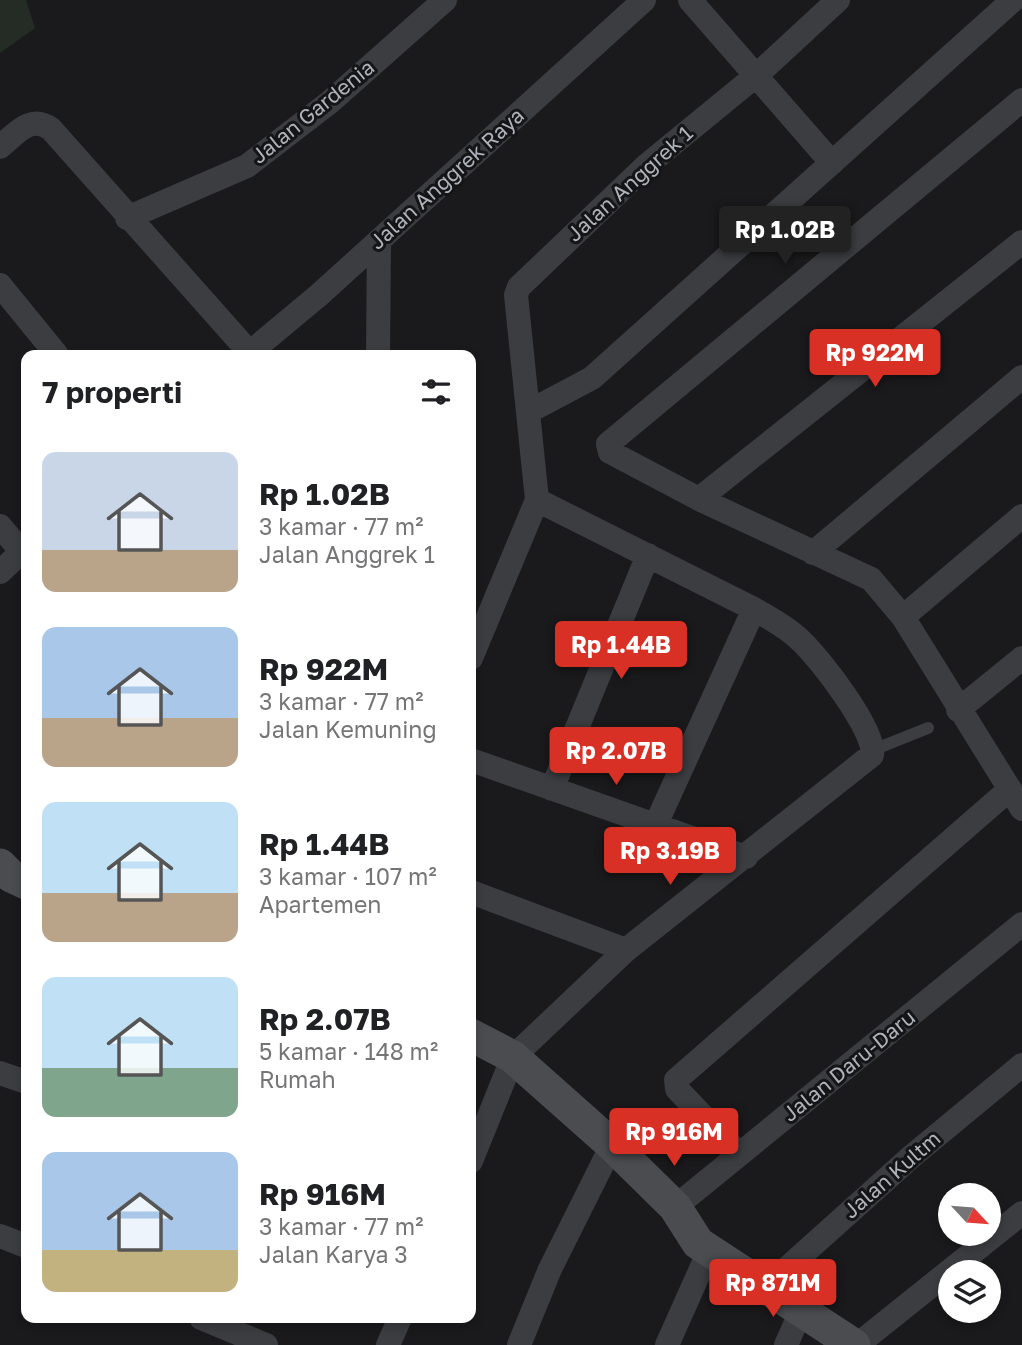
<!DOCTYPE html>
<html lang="id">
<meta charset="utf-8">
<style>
body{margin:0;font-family:"Golos Text",sans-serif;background:#f2f2f2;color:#202124;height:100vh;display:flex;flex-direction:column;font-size:26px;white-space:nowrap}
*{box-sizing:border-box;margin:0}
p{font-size:23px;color:#757577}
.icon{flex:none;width:38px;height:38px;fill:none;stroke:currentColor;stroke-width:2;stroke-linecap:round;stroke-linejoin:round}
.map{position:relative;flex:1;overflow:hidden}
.details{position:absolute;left:21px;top:350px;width:455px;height:973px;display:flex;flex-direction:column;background:#fff;border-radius:14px;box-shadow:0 4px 10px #0003}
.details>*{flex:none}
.needle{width:46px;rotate:116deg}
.tools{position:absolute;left:938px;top:1183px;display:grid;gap:14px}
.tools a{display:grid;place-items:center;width:63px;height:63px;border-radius:50%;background:#fff;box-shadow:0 4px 10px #0003;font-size:35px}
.price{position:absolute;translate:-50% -60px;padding:0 16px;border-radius:7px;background:#d93025;color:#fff;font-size:23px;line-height:46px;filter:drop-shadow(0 2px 4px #0008)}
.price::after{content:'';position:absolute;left:50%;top:42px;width:21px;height:16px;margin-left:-10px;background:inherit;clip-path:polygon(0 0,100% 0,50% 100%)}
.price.on{background:#222;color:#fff}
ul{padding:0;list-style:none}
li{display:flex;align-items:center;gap:21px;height:175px;padding:0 21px}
li span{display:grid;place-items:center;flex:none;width:196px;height:140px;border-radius:14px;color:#555}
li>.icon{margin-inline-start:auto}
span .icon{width:84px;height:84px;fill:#fffc;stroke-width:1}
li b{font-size:30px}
h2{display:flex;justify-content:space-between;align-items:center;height:84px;padding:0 21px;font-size:30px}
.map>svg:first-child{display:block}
.green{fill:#242c25}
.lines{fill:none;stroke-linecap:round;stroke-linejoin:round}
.lane{stroke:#3b3d41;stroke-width:12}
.street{stroke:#3b3d41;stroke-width:24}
.secondary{stroke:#4a4c50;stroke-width:33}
.labels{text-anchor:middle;stroke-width:6;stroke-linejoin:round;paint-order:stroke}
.street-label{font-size:21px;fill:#aeb2ba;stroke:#151517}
</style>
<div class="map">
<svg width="1022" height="1345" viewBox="0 0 1022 1345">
<rect width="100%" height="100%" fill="#1a1a1c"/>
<path class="green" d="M0 0H26L35 28 0 53Z"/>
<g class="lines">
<path class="lane" d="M873 750 928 728"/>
<path class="street" d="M690 0 832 163
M1022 100 608 444 610 452 699 499 871 579 903 617 1022 809
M0 147C16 134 30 114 51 129L250 353
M127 218 247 166 330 102 445 0
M0 285 57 355
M247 355 319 295 644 0
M378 355 379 241
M528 412 592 378 1013 0
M699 499 1022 242
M537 500 754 609 656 824
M0 526 22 552
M813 553 1022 377
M0 572 26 548
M903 617 1022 516
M471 658 537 500 516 295 519 287 647 165 758 74 838 0
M958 710 1022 658
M471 760 746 857
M552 789 648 555
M471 892 626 950
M0 1073 26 1082
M739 1154 677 1089 676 1080 1010 789
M471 1161 513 1057 626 950 872 755C877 732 818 656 800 640 787 627 769 618 754 609
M675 1207 1022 924
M0 1236 26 1246
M765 1288 911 1157 1022 1065
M201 1318 266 1345
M388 1345 400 1318
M519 1345 550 1269 612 1145
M667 1345 709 1251
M786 1345 801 1311
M857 1345 1022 1213"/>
<path class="secondary" d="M0 865 11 876 26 883
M471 1035 513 1057 612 1145 675 1207 698 1243 854 1345"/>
</g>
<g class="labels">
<g class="street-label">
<text transform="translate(313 112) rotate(-39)" y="7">Jalan Gardenia</text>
<text transform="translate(447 179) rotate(-42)" y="7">Jalan Anggrek Raya</text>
<text transform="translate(630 184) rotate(-42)" y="7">Jalan Anggrek 1</text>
<text transform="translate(849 1066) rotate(-39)" y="7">Jalan Daru-Daru</text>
<text transform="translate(892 1175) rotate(-41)" y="7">Jalan Kultm</text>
</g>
</g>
</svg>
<div class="tools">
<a><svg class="needle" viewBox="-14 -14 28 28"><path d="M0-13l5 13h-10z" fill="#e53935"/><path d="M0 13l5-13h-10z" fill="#757577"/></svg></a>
<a><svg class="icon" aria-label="layers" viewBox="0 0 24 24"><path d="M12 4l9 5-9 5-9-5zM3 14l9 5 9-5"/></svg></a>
</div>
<b class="price on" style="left:785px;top:266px">Rp 1.02B</b>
<b class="price" style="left:875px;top:389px">Rp 922M</b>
<b class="price" style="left:621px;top:681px">Rp 1.44B</b>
<b class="price" style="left:616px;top:787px">Rp 2.07B</b>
<b class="price" style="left:670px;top:887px">Rp 3.19B</b>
<b class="price" style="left:674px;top:1168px">Rp 916M</b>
<b class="price" style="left:773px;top:1319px">Rp 871M</b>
<section class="details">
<h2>7 properti<svg class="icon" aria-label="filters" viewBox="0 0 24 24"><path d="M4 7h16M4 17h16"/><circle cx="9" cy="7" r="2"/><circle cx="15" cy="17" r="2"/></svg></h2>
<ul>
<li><span style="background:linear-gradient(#c9d6e8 70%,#b9a48a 0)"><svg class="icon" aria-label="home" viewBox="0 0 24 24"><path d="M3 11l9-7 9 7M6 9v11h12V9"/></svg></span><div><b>Rp 1.02B</b><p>3 kamar · 77 m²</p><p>Jalan Anggrek 1</p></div></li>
<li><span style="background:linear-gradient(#a9c7e8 65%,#b9a48a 0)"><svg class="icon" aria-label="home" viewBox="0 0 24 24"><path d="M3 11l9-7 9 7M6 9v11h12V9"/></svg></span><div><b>Rp 922M</b><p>3 kamar · 77 m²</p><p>Jalan Kemuning</p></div></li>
<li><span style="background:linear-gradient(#bfe0f5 65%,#b9a48a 0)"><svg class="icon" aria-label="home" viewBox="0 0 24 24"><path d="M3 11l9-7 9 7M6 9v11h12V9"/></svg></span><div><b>Rp 1.44B</b><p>3 kamar · 107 m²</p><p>Apartemen</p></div></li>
<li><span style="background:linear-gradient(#bfe0f5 65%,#7fa58c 0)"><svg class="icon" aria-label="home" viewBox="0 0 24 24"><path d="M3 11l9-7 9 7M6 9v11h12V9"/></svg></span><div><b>Rp 2.07B</b><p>5 kamar · 148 m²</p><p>Rumah</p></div></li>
<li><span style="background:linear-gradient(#a9c7e8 70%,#c2b280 0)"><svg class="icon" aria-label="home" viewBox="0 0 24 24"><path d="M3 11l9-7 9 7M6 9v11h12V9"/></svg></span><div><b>Rp 916M</b><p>3 kamar · 77 m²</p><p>Jalan Karya 3</p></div></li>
</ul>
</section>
</div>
